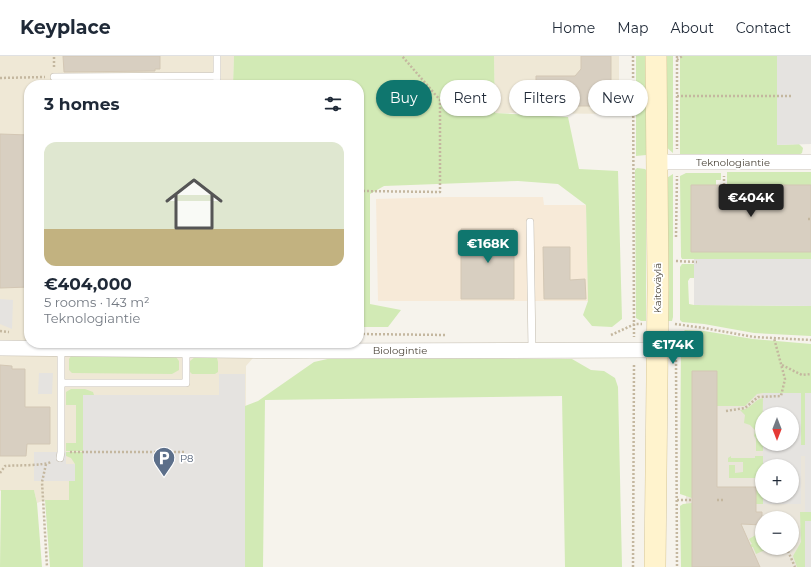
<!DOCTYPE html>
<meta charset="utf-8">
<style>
body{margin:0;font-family:Montserrat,sans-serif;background:#f2f2f3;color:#1f2937;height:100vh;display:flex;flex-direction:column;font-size:15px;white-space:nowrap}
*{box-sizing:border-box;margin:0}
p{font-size:13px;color:#747a83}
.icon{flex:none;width:22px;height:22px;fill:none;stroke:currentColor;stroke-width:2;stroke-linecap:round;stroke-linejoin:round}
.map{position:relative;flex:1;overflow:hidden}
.panel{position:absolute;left:24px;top:24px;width:340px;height:268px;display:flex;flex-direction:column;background:#fff;border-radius:16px;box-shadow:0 1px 3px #0004}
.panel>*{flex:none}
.guide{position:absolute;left:376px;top:24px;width:375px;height:36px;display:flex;gap:8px}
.needle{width:26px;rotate:180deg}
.controls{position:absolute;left:755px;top:351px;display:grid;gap:8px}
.controls a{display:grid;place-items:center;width:44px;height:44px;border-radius:50%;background:#fff;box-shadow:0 1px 3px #0004;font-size:20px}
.price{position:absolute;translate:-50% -34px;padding:0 9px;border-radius:4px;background:#0f766e;color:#fff;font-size:13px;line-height:26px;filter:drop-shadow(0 1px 2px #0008)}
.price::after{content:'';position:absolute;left:50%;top:24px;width:12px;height:9px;margin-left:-6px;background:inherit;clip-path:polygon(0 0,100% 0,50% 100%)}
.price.active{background:#222;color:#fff}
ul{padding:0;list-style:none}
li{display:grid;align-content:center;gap:8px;height:212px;padding:0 20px}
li+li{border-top:1px solid #e0e1e3}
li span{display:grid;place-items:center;height:124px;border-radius:12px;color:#555}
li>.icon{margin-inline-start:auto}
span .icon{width:72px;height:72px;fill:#fffc;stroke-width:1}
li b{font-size:17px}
h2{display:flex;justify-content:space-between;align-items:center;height:48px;padding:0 20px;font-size:17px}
.chip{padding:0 14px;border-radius:18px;background:#fff;box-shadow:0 1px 3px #0004;font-size:14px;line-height:36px}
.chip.active{background:#0f766e;color:#fff}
header{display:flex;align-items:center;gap:24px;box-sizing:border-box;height:56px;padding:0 20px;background:#fff;border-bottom:1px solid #e0e1e3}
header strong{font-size:19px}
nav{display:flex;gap:22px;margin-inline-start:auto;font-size:14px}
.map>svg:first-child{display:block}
.residential{fill:#eae5da;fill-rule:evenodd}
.commercial{fill:#f7ead8}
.education{fill:#efe8d6}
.green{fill:#d2eab5}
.parking{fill:#e5e3e0}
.building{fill:#d8cfc1;stroke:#d3c7b4}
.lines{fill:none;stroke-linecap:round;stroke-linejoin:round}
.lane-casing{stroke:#c2bbae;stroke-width:8}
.street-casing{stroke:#c2bbae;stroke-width:16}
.secondary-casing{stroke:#d6c79b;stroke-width:22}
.path{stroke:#c4b79f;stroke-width:2.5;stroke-dasharray:2 2;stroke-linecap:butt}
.lane{stroke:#fff;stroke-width:7}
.street{stroke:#fff;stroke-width:15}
.secondary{stroke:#fff3cd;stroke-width:21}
.labels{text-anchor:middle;stroke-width:3.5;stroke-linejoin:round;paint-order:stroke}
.street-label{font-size:10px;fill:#4b4439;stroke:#fff}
.service-label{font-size:10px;fill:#4e5e75;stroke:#fff;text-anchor:start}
</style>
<header>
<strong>Keyplace</strong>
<nav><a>Home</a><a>Map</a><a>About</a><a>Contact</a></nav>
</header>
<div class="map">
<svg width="811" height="511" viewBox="0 0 811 511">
<rect width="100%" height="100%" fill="#f6f3ec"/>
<path class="residential" d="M686 302 811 323V511H686ZM762 358H792V388H762ZM762 410H792V440H762ZM762 462H792V492H762Z"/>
<path class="commercial" d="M447 141H543L544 149H586L588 245H378L376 143Z"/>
<path class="education" d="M0 0H234L233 28 248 29H29V287H332V302H253L246 310 245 511H83V444H45L37 447 34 434 0 435Z
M494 0H619V58L495 57Z"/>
<path class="green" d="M234 0H494L495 57 568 61 579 113 618 115 622 263 612 271 592 270 583 259 588 245 586 149 558 128 518 125 384 130 370 138V248L401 254 388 271H359V29L233 28Z
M636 0H646V99L636 100Z
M663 0H673V97L665 90Z
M680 0H777V89L799 88 803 92 802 97 799 99H680Z
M637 112 645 113 646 114V265H641L636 262 635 114Z
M811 116V129H727V116Z
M686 117H721V124H716V129H691V196H811V203H682L681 201 680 121V120Z
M673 118V261L672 265H663L665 123Z
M682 208H694V222H690L688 225 689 248 694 249 811 250V280L754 277 704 268 682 266 680 264V211Z
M685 274 704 275 753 283 811 288V337H805V389H801V337H763L757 338 745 350H717V315H692V442L680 438 681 278Z
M71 300 176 301 179 305V314L172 318 72 317 69 314V303Z
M195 301 217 302 218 306V316L215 318H192L190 316V305Z
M332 302 572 303 591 314 604 315 615 322 618 331 622 511H565L562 340 265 344 263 511H245V350L258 345 314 306Z
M71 333H85L93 336 94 339H83L93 395H66V387H76V349H66V336Z
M763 342 762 388 770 395H756V383L754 380 755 374 750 369 744 367 745 359 740 354C752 353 753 344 763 342Z
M66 396H93L83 399V511H50L45 444H69V425H75V408L71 402 66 400Z
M731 400V402H755V400H763V448H756V422H729V409H735V417L743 416V406H728V402Z
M1 434H34L37 447 42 511H0Z
M692 447V511H681L680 450 683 448Z
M800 456H811V465L805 466V511H797L793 500 801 486Z
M759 477H762V492H770L756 498 753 491H751L750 489 752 488 749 483Z"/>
<path class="parking" d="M777 0H811V88L777 89Z
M694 203H811V250L694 249Z
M0 243 13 244 12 273 0 268Z
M39 317H53L52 338H38Z
M219 318H245V511H83V339H219Z
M763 337H801V389H805V337H811V456H805V400H801V448H763V440H792V410H763V388H792V358H763Z
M34 396H66V408H75V425H34Z
M805 465H811V511H805Z"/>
<path class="building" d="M63 0H160V13H155V15L64 16Z
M581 0H611V50H526V25H536V20H575L581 13Z
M154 25V29H128V26Z
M64 26H91V29H64Z
M0 78 29 79V231L0 232Z
M691 129H811V196H691Z
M461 173H514V243H461Z
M543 191H570V224L585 223 586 243H544Z
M0 309 12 310V313H25V351H50V388H27L26 400H0Z
M692 315H717V431H756V456H762V469L741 468 760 511H692Z"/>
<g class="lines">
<g class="lane-casing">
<path id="lane" d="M54 21 217 20
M217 29V0
M530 166 532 294
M62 327H186V294
M60 402 61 396V293"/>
</g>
<g class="street-casing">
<path id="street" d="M656 106H811
M0 292 310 295 656 294"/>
</g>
<g class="secondary-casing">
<path id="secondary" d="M655 511 658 231 656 0"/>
</g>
<path class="path" d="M633 0 634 281
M677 0V93
M677 4 682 0
M54 11V0
M0 22 45 21
M677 40H791
M724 129V120
M359 135 440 136V44L402 0
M808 163H811
M676 181 677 120
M676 205 697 206
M675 268 704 272 754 281 811 284
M0 275 9 276
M359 278 446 279
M611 279 635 268H642
M676 304 677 511
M782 309 802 319 811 318
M726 355 745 352 758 341 781 340 785 323 774 282
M70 396H186
M46 408 42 426 47 511
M0 417 5 410C16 409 43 410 51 406
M677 444H692
M717 444H724
M788 495 795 511
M633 511 634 308"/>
<use href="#lane" class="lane"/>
<use href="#street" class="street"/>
<use href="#secondary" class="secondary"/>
</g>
<defs>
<g id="parking-pin" transform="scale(1.15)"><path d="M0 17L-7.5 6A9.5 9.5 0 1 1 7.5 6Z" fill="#5c6f8a" stroke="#fff"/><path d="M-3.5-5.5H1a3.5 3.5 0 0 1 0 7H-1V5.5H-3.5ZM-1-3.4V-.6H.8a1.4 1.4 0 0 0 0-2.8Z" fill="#fff"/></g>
</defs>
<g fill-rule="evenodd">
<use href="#parking-pin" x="164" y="402"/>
</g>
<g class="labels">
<g class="street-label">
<text x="733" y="110">Teknologiantie</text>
<text transform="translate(657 232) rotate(-90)" y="4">Kaitoväylä</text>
<text x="400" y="298">Biologintie</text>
</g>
<g class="service-label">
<text x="180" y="406">P8</text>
</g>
</g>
</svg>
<div class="controls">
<a><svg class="needle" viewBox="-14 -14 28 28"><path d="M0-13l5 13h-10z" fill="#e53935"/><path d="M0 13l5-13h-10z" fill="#747a83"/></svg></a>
<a>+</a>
<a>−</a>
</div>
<b class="price active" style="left:751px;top:162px">€404K</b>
<b class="price" style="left:488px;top:208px">€168K</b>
<b class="price" style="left:673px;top:309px">€174K</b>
<div class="guide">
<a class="chip active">Buy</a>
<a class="chip">Rent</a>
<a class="chip">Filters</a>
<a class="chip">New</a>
</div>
<section class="panel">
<h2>3 homes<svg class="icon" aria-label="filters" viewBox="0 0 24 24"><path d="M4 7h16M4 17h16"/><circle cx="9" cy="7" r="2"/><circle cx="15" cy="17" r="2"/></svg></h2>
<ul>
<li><span style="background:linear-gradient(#dfe7d0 70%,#c2b280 0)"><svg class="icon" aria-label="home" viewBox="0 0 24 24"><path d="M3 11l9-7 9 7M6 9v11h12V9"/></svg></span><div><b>€404,000</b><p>5 rooms · 143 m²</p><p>Teknologiantie</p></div></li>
</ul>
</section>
</div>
